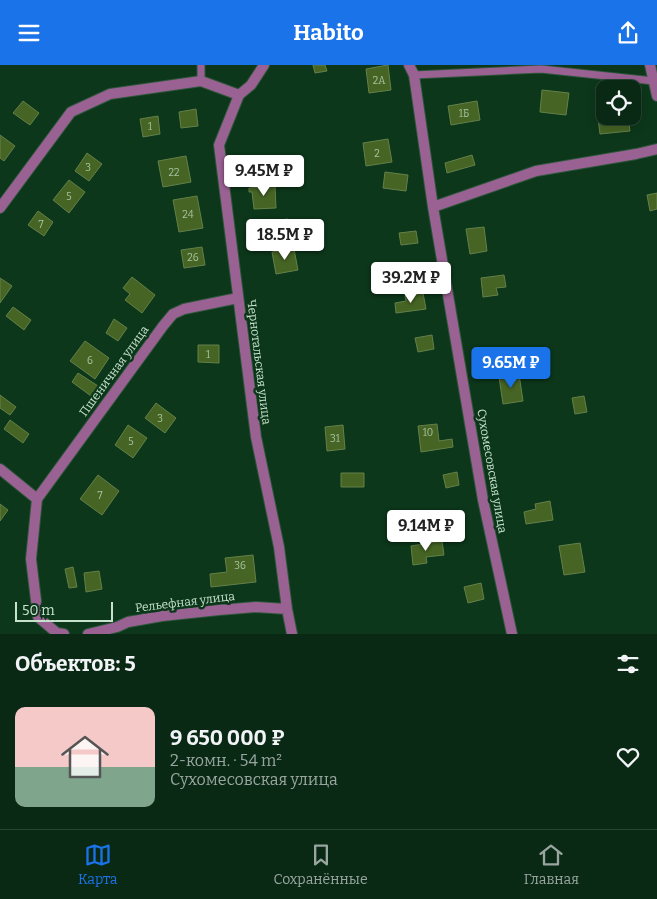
<!DOCTYPE html>
<html lang="ru">
<meta charset="utf-8">
<style>
body{margin:0;font-family:Bitter,serif;background:#12311d;color:#f1f3f6;height:100vh;display:flex;flex-direction:column;font-size:19px;white-space:nowrap}
*{box-sizing:border-box;margin:0}
p{font-size:16px;color:#99a6a0}
.icon{flex:none;width:28px;height:28px;fill:none;stroke:currentColor;stroke-width:2;stroke-linecap:round;stroke-linejoin:round}
.map{position:relative;height:569px;overflow:hidden}
.sheet{display:flex;flex-direction:column;background:#092914;flex:1}
.sheet>*{flex:none}
.controls{position:absolute;left:596px;top:15px;display:grid;gap:10px}
.controls a{display:grid;place-items:center;width:45px;height:45px;border-radius:10px;background:#092914;box-shadow:0 2px 12px #0003,0 0 0 1px #294534;font-size:25px}
.scale{position:absolute;left:15px;bottom:12px;width:98px;box-sizing:border-box;padding-left:5px;border:2px solid #c6e2cc;border-top:0;font-size:14px;line-height:18px;white-space:nowrap;color:#c6e2cc;-webkit-text-stroke:4px #0c371a;paint-order:stroke}
.price{position:absolute;translate:-50% -42px;padding:0 11px;border-radius:5px;background:#fff;color:#222;font-size:16px;line-height:32px;filter:drop-shadow(0 1px 2px #0008)}
.price::after{content:'';position:absolute;left:50%;top:30px;width:15px;height:11px;margin-left:-8px;background:inherit;clip-path:polygon(0 0,100% 0,50% 100%)}
.price.current{background:#1a73e8;color:#fff}
ul{padding:0;list-style:none}
li{display:flex;align-items:center;gap:15px;height:125px;padding:0 15px}
li span{display:grid;place-items:center;flex:none;width:140px;height:100px;border-radius:10px;color:#555}
li>.icon{margin-inline-start:auto}
span .icon{width:60px;height:60px;fill:#fffc;stroke-width:1}
li b{font-size:21px}
h2{display:flex;justify-content:space-between;align-items:center;height:60px;padding:0 15px;font-size:21px}
header{display:flex;justify-content:space-between;align-items:center;height:65px;padding:0 15px;background:#1a73e8;color:#fff;font-size:22px;font-weight:700}
.menu{display:flex;justify-content:space-around;align-items:center;height:70px;border-top:1px solid #294534;background:#092914;font-size:14px;color:#99a6a0}
.menu a{display:grid;justify-items:center;gap:2px}
.menu .current{color:#1a73e8}
.map>svg:first-child{display:block}
.building{fill:#466524;stroke:#64804a}
.lines{fill:none;stroke-linecap:round;stroke-linejoin:round}
.lane-casing{stroke:#2d563a;stroke-width:9}
.street-casing{stroke:#2d563a;stroke-width:12}
.lane{stroke:#9a6193;stroke-width:7}
.street{stroke:#9a6193;stroke-width:10}
.labels{text-anchor:middle;stroke-width:5;stroke-linejoin:round;paint-order:stroke}
.number-label{font-size:10px;fill:#a6c3a2}
.street-label{font-size:12px;fill:#c6e2cc;stroke:#0c371a}
</style>
<header><svg class="icon" aria-label="menu" viewBox="0 0 24 24"><path d="M4 6h16M4 12h16M4 18h16"/></svg>Habito<svg class="icon" aria-label="share" viewBox="0 0 24 24"><path d="M12 15V3M7 8l5-5 5 5M5 13v7h14v-7"/></svg></header>
<div class="map">
<svg width="657" height="569" viewBox="0 0 657 569">
<rect width="100%" height="100%" fill="#0c371a"/>
<path class="building" d="M313 0H325L327 6 315 8Z
M388 0 391 25 369 28 366 4Z
M542 25 569 28 566 50 540 47Z
M23 36 39 48 30 60 13 48Z
M477 36 480 55 451 60 448 41Z
M196 44 198 61 181 63 179 47Z
M605 45V51H628L630 66 600 69 597 46Z
M158 51 160 69 143 72 140 54Z
M0 70 15 81 4 96 0 93Z
M388 74 392 97 366 101 363 78Z
M87 88 102 99 89 116 75 106Z
M472 90 475 100 447 108 445 98Z
M186 91 191 117 163 122 158 96Z
M385 107 408 110 406 126 383 123Z
M69 115 85 127 69 148 53 135Z
M275 121 276 143 254 144 252 127H249V123Z
M657 128V144L650 146 647 130Z
M197 131 203 163 179 167 173 135Z
M38 146 53 157 44 171 28 160Z
M288 154 291 175 271 177 268 156Z
M484 162 487 186 470 189 466 164Z
M416 166 418 178 401 180 399 168Z
M202 182 205 200 184 203 181 185Z
M294 184 298 205 276 209 272 187Z
M504 210 506 222 496 223 498 230 483 232 481 213Z
M132 212 155 230 142 248 125 235 130 229 123 223Z
M0 213 12 221 0 238Z
M423 228 426 244 396 248 395 238 406 236 405 231Z
M13 242 31 255 24 265 6 251Z
M114 254 127 263 118 276 106 268Z
M432 270 434 284 418 287 415 273Z
M85 276 109 293 95 314 70 296Z
M198 280H219V298L198 297Z
M78 308 98 321 91 331 72 317Z
M519 309 523 336 503 339 499 312Z
M0 330 16 342 10 350 0 343Z
M584 331 587 347 575 349 572 333Z
M156 338 176 353 165 368 145 353Z
M10 355 29 369 23 378 4 364Z
M437 359 439 376 452 374 453 382 421 387 418 361Z
M128 360 147 373 133 393 115 380Z
M343 360 345 384 327 386 325 362Z
M457 407 459 420 446 423 443 410Z
M341 408H364V422H341Z
M98 410 119 426 102 450 80 434Z
M550 436 553 455 526 459 524 447 536 444 535 439Z
M0 439 8 445 0 456Z
M442 476 444 490 426 492 427 498 413 500 411 481Z
M580 478 585 507 564 510 559 481Z
M253 490 256 517 211 522 210 509 227 507 225 493Z
M73 502 77 522 69 523 65 504Z
M99 506 102 524 86 527 84 508Z
M481 518 484 534 468 538 464 522Z"/>
<g class="lines">
<g class="lane-casing">
<path id="lane" d="M414 7V10L541 4 654 16
M201 16V0"/>
</g>
<g class="street-casing">
<path id="street" d="M409 0 414 10 433 142 483 435 512 569
M650 0 657 31
M239 30 219 80 256 372 279 482 287 544 292 569
M433 142 536 106 636 89 657 84
M0 143 71 47 110 29 201 16 239 30 251 20 264 0
M0 404 37 434 31 494 38 552 57 568 64 569
M37 434 163 261 173 249 184 244 238 233
M88 569 117 562 128 557 162 551 219 545 256 542 287 544"/>
</g>
<use href="#lane" class="lane"/>
<use href="#street" class="street"/>
</g>
<g class="labels">
<g class="number-label">
<text x="379" y="19">2А</text>
<text x="464" y="52">1Б</text>
<text x="150" y="65">1</text>
<text x="377" y="92">2</text>
<text x="88" y="106">3</text>
<text x="174" y="111">22</text>
<text x="69" y="135">5</text>
<text x="188" y="153">24</text>
<text x="41" y="163">7</text>
<text x="193" y="196">26</text>
<text x="208" y="293">1</text>
<text x="90" y="299">6</text>
<text x="160" y="357">3</text>
<text x="428" y="371">10</text>
<text x="335" y="377">31</text>
<text x="131" y="380">5</text>
<text x="100" y="434">7</text>
<text x="240" y="504">36</text>
</g>
<g class="street-label">
<text transform="translate(259 297) rotate(83)" y="4">Чернотальская улица</text>
<text transform="translate(114 306) rotate(-54)" y="4">Пшеничная улица</text>
<text transform="translate(492 406) rotate(80)" y="4">Сухомесовская улица</text>
<text transform="translate(185 537) rotate(-7)" y="4">Рельефная улица</text>
</g>
</g>
</svg>
<div class="controls">
<a><svg class="icon" aria-label="locate" viewBox="0 0 24 24"><circle cx="12" cy="12" r="6"/><path d="M12 2v4M12 18v4M2 12h4M18 12h4"/></svg></a>
</div>
<div class="scale">50 m</div>
<b class="price" style="left:264px;top:132px">9.45M ₽</b>
<b class="price" style="left:285px;top:196px">18.5M ₽</b>
<b class="price" style="left:411px;top:239px">39.2M ₽</b>
<b class="price current" style="left:511px;top:324px">9.65M ₽</b>
<b class="price" style="left:426px;top:487px">9.14M ₽</b>
</div>
<section class="sheet">
<h2>Объектов: 5<svg class="icon" aria-label="filters" viewBox="0 0 24 24"><path d="M4 7h16M4 17h16"/><circle cx="9" cy="7" r="2"/><circle cx="15" cy="17" r="2"/></svg></h2>
<ul>
<li><span style="background:linear-gradient(#f6c9c9 60%,#7fa58c 0)"><svg class="icon" aria-label="home" viewBox="0 0 24 24"><path d="M3 11l9-7 9 7M6 9v11h12V9"/></svg></span><div><b>9 650 000 ₽</b><p>2-комн. · 54 m²</p><p>Сухомесовская улица</p></div><svg class="icon" aria-label="heart" viewBox="0 0 24 24"><path d="M12 20l-8-8c-3-5 5-10 8-4 3-6 11-1 8 4z"/></svg></li>
</ul>
</section>
<nav class="menu">
<a class="current"><svg class="icon" aria-label="map" viewBox="0 0 24 24"><path d="M3 6l6-2 6 2 6-2v14l-6 2-6-2-6 2zM9 4v14M15 6v14"/></svg>Карта</a>
<a><svg class="icon" aria-label="saved" viewBox="0 0 24 24"><path d="M7 4h10v16l-5-4-5 4z"/></svg>Сохранённые</a>
<a><svg class="icon" aria-label="home" viewBox="0 0 24 24"><path d="M3 11l9-7 9 7M6 9v11h12V9"/></svg>Главная</a>
</nav>
